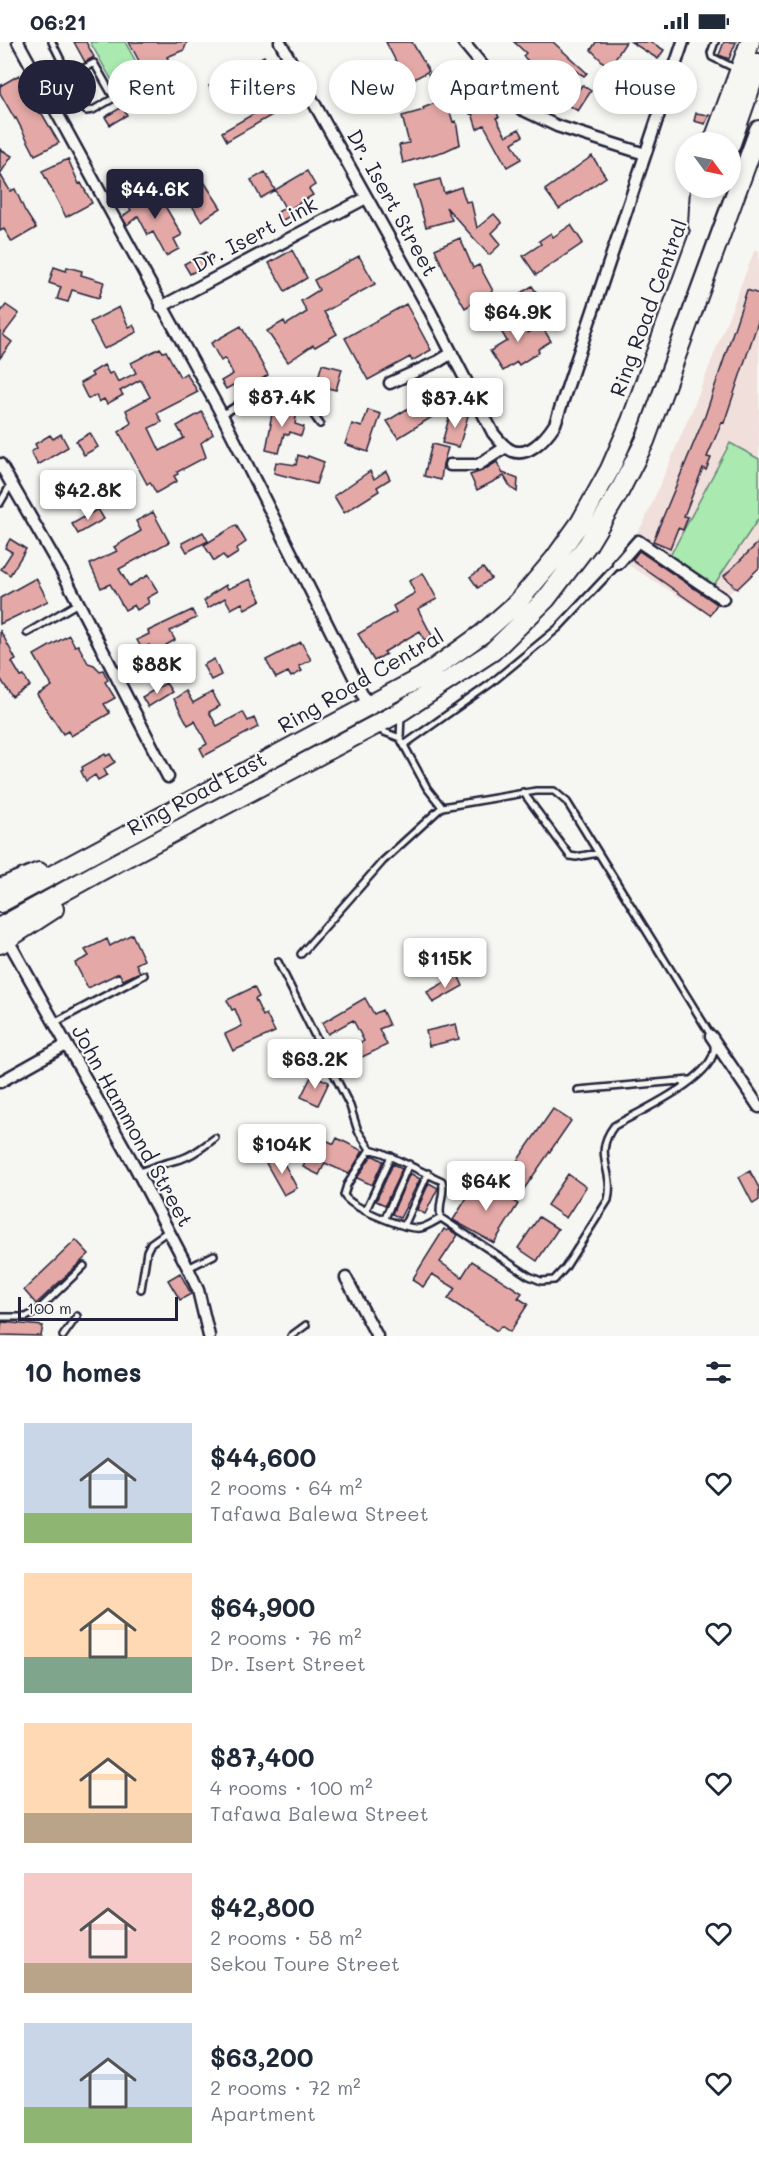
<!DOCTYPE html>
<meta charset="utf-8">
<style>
body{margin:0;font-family:Mali,sans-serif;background:#f6f6f7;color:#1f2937;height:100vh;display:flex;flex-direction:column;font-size:22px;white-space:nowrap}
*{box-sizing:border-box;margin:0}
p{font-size:20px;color:#747a83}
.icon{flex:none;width:33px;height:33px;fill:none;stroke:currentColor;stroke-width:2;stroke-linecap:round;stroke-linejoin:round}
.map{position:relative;height:1294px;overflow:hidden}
.sheet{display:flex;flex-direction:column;background:#fff;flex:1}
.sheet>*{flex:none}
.hud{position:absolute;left:18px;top:18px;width:723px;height:54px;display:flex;gap:12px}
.needle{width:39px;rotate:123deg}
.fabs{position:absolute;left:675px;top:90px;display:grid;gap:12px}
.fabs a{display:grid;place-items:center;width:66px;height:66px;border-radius:50%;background:#fff;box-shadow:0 3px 9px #0003;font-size:30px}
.scale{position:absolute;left:18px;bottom:15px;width:160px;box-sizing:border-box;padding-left:6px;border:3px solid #22223b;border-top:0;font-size:16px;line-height:21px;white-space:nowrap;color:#22223b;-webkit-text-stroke:4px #f6f6f2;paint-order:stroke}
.price{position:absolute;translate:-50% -51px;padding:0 14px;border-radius:6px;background:#fff;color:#222;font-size:20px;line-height:39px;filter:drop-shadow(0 2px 3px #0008)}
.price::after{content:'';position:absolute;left:50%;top:36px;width:18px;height:14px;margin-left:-9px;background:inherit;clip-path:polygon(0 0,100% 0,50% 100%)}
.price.on{background:#22223b;color:#fff}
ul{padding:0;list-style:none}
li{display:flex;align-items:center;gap:18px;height:150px;padding:0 24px}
li span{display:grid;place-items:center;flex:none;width:168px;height:120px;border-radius:0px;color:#555}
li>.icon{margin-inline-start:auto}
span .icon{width:72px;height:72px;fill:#fffc;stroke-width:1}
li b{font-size:26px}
h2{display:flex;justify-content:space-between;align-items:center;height:72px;padding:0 24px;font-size:26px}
.pill{padding:0 21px;border-radius:27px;background:#fff;box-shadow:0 3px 9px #0003;font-size:21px;line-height:54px}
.pill.on{background:#22223b;color:#fff}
.status{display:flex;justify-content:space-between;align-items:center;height:42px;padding:0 30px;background:#fff;direction:ltr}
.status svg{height:16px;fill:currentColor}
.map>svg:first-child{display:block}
.built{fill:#f1dfdc}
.green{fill:#aae9b0;stroke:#668676;stroke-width:1.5}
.building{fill:#e4a9a7;stroke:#22223b;stroke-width:1.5}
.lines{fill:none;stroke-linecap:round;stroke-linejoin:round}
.service-casing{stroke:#22223b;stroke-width:10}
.minor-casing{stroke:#22223b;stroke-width:15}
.primary-casing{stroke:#22223b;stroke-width:22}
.service{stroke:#f6f6f2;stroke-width:5}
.minor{stroke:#f6f6f2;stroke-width:10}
.primary{stroke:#f6f6f2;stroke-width:18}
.labels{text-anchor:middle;stroke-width:4.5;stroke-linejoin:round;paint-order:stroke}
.street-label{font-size:21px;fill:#22223b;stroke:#f6f6f2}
</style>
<div class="status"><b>06:21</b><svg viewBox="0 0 49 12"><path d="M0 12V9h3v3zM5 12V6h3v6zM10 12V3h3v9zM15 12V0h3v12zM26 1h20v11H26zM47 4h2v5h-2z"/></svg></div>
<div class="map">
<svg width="759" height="1294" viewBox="0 0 759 1294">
<rect width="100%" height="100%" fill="#f6f6f2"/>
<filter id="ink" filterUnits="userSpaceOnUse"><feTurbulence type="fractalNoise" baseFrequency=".0167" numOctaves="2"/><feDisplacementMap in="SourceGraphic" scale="12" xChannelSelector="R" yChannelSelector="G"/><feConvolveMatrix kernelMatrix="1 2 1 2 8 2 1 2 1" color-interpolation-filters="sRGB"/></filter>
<g filter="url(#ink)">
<path class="built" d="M755 207 759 209V524L707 572 619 517 644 480 695 361Z"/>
<path class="green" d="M90 0H125L140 27 114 42Z
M730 401 759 417V476L714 543 670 514Z"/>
<path class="building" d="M74 0H86L94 15 85 20Z
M129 0H187L184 8 167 15 171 23 166 26 178 48 166 55 153 33 148 36Z
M386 0H412L429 29 407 41Z
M514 0H553L587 31 584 34 568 24 550 40 523 14 526 11Z
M596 0H626L614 18 638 34 623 57 600 42 610 27 591 8Z
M631 0H651L664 8 658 17Z
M724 0H736L729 17 719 13Z
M264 14 271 27 217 57 209 44Z
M442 26 450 58 447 60 453 80 456 79 460 102 445 109 403 121 399 103 409 101 402 74 424 68 423 66 440 59 428 32Z
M19 33 39 71 41 70 59 101 35 113 16 76 15 77 0 51V44Z
M582 43 591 49 578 69 568 63Z
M543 52 553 55 548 63 539 58Z
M489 55 499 75 496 76 506 94 519 87 523 94 512 101 521 117 507 125 484 83 477 87 472 71 470 72 467 65Z
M281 56 286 65 227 99 222 90Z
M122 65 127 73 110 83 105 75Z
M696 71 709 73 705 82 694 79Z
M0 107 12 114 0 132 10 149 15 147 25 169 36 186 12 200 4 187 0 189Z
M592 114 606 135 559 167 545 148Z
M68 117 79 142 81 141 92 161 66 175 42 129Z
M307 129 315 143 309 147 313 153 291 166 294 172 281 179 276 171 285 166 275 148Z
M265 130 275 148 261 156 251 138Z
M199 132 221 166 201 179 181 144Z
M440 137 444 151 461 145 466 160 471 159 477 186 494 172 502 181 492 191 501 202 489 213 446 165 452 178 426 185 414 144Z
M155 147 182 193 174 197 179 207 166 214 153 190 148 193 138 174 127 183 122 175 131 168 128 163Z
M571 183 583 201 536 233 523 214 541 202 539 199 551 191 553 195Z
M460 196 473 226 479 223 493 249 465 266 447 235 435 207Z
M292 208 307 236 285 249 269 221Z
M206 210 212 220 190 232 184 222Z
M359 214 375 242 324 270 337 292 315 305 313 303 288 320 267 289 284 279 286 283 307 270 301 259 319 248 314 238Z
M54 225 66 229 67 225 82 229 81 233 104 240 99 256 72 248 68 260 57 257 61 245 49 241Z
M532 244 550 270 540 277 521 251Z
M747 248 759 252V277L724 381 722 380 707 415 711 416 706 428 703 426 684 474 688 475 683 488 678 486 670 506 653 499 705 374Z
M406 262 431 308 412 319 410 315 368 338 345 296Z
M6 263 19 272 3 293 12 300 0 316V271Z
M119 265 129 285 133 283 137 290 104 307 90 280Z
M517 272 528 291 541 283 551 299 538 307 539 310 519 323 517 320 503 329 490 309 507 299 498 284Z
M241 284 268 333 245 348 244 346 241 348 237 341 226 347 221 339 233 332 225 316 221 319 211 301Z
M160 306 163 310 166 309 180 335 186 331 198 350 157 371 162 380 149 386 160 409 184 396 177 384 202 370 213 392 201 401 206 415 177 430 178 432 174 434 177 439 156 451 150 440 147 442 119 390 131 381 126 368 150 355 142 340 140 338 120 349 123 353 107 362 104 357 99 360 96 353 88 357 80 341 93 334 91 331 104 323 109 332 113 330 118 340 136 331 131 321Z
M322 322 342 327 336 348 316 343Z
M422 358 432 375 398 396 387 379Z
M278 363 297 368 295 382 304 385 301 394 290 390 289 393 284 392 279 411 266 408 271 382H270L272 372 276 373Z
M368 368 381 372 368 410 345 402 352 382 362 385Z
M451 369 468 374 459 405 442 401Z
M90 391 98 405 84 413 76 399Z
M61 392 68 405 38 423 31 410 37 406 35 402 50 393 53 397Z
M432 402 448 406 443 422 441 438 424 434Z
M298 413 307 416 308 414 324 420 316 442 274 431 276 420 296 423Z
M497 420 503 432V431L518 437 517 450 511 446 504 434 477 448 470 433 482 429Z
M370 429 374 437 386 429 390 437 377 445 379 449 344 471 334 454Z
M98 467 104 477 78 492 72 482Z
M153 470 169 500 119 527 129 544 148 533 158 550 147 556 149 561 137 568 134 563 125 568 110 542 101 546 90 522 117 509 114 505 141 489 136 479Z
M236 483 246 500 236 507 238 511 227 518 223 513 214 519 204 503Z
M203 490 208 499 187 510 182 501Z
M10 497 26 507 10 533 1 527 12 510 5 506Z
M759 500V526L737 547 724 534Z
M639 509 717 562 710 573 632 518Z
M483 526 491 536 478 546 470 535Z
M423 531 437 557 418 567 432 594 424 598 420 589 384 610 386 612 374 619 358 592 396 570 393 564 415 551 409 539Z
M36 536 48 559 0 582V556Z
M250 537 261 558 245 567 242 561 231 567 225 556 208 566 204 559 211 554 210 553 226 543 228 547Z
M192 568 196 576 170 589 175 598 166 603 168 607 154 614 149 603 142 607 137 598 149 592 148 589Z
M0 588 16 618 12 620 21 635 24 634 30 644 12 655 0 636Z
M69 593 75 604 78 603 88 621 94 623 100 629 103 628 108 638 105 640 115 656 104 662 110 671 71 694 68 689 63 692 37 653 52 644 34 613Z
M301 600 311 618 299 624 302 629 291 635 288 630 276 636 266 618Z
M214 617 221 633 211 638 203 623Z
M166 641 172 650 148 665 142 655Z
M186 649 193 661 212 650 220 664 209 670 217 684 243 670 248 679 254 676 258 685 204 714 200 706 207 702 195 679 188 683 174 657Z
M105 712 106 714 110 712 115 720 104 727 107 733 98 738 95 733 86 739 81 729 83 728 82 725Z
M132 892 144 918 136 922 140 930 123 938 119 931 88 946 75 921 89 914 85 908 107 897 110 904Z
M458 933 463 944 433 961 427 950Z
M254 945 259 955 255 957 263 974 266 972 275 990 233 1009 225 992 242 984 235 967 232 968 227 958Z
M365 956 374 972 382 968 389 983 379 987 387 1003 358 1017 352 1005 364 999 353 978 328 992 322 981Z
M456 982 459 997 429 1004 426 989Z
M311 1035 319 1038 320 1036 329 1040 318 1063 301 1055Z
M553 1067 571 1079 524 1147 506 1135Z
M318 1094 334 1102 337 1096 363 1109 349 1132 325 1121 319 1133 303 1125Z
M372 1113 383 1119 372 1143 357 1136Z
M280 1114 297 1146 284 1153 266 1121Z
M393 1122 402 1127 385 1163 376 1159Z
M750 1129 759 1146V1158L753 1162 739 1135Z
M410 1131 420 1137 400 1176 392 1172Z
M568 1132 586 1145 566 1176 547 1163Z
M478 1138 518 1162 494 1201 453 1178Z
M429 1141 438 1146 425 1172 417 1168Z
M539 1175 558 1187 537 1219 518 1206Z
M444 1187 447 1189 448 1187 458 1193 440 1220 462 1235 472 1219 522 1251 518 1256 528 1262 510 1290 501 1284 497 1289 448 1257 455 1246 432 1232 423 1245 412 1238Z
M76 1198 89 1212 36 1262 24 1248Z
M180 1231 191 1252 180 1258 168 1238Z
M2 1280 43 1284 41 1294 0 1293Z"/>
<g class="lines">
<g class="service-casing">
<path id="service" d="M52 0 86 69 93 68 114 56 94 21 69 34
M715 0 711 11 712 15 738 28
M516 27 536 44 547 49 560 38
M517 65 536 44
M222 373 270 342H282L295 347 320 382
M0 461 11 442
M27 591 78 561
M401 674 400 696 427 746 442 765 536 749H554L567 760 712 995
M379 688 400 696
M404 703 490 642 558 586 617 523
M523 750 570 814 576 815 598 811
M301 912 383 819 442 765
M278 920 350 1064 358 1089 370 1107
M54 981 144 933
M578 1048 690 1038
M138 1131C153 1124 166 1121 181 1117 194 1113 204 1104 215 1096
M366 1168 391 1114
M385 1176 409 1122
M441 1176C437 1162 446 1151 442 1139L383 1111 370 1107 347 1143 344 1153C349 1165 406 1188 420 1186 427 1185 435 1179 441 1176L529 1234 541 1239 554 1238 565 1226 608 1158C615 1128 592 1113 614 1084 638 1070 718 1035 714 1004
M404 1184 428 1131
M188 1226 214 1213
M141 1247 147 1209 151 1201 168 1189
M0 1275H26L36 1270 84 1224
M63 1294 77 1274
M291 1294 306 1283"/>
</g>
<g class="minor-casing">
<path id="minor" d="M18 0 222 373 368 663
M280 0 430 269 493 391C497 396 501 401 506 405 525 421 546 396 555 382L683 0
M463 0 517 65 557 84 645 112
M161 265 366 156
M390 341 439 319 452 311
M0 422 65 535 168 735
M450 423H478L506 405
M618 522 638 499 723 557
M8 898 134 1123 188 1226 198 1248 209 1294
M711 994 759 1065
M0 1040 66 1003
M346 1236 377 1294"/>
</g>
<g class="primary-casing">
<path id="primary" d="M713 100 750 0
M730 104 759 21
M698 183 700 146
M0 846 39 830
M0 861 422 635 482 592 517 561 555 516 580 481 610 427 631 379 716 146
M0 885 101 829 402 669 493 609 546 557 588 502 618 452 645 399 759 88
M0 902 54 867"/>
</g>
<use href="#service" class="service"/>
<use href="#minor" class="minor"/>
<use href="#primary" class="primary"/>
</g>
</g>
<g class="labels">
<g class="street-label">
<text transform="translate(392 161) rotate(61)" y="7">Dr. Isert Street</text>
<text transform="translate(255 193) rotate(-28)" y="7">Dr. Isert Link</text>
<text transform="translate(649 266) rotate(-70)" y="7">Ring Road Central</text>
<text transform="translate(361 639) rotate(-30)" y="7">Ring Road Central</text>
<text transform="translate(197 752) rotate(-28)" y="7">Ring Road East</text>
<text transform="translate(132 1084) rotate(61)" y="7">John Hammond Street</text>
</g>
</g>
</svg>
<div class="fabs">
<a><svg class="needle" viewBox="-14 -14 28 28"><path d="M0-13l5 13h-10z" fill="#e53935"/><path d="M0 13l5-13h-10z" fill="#747a83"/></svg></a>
</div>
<div class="scale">100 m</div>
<b class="price on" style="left:155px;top:178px">$44.6K</b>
<b class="price" style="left:518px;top:301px">$64.9K</b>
<b class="price" style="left:282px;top:386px">$87.4K</b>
<b class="price" style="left:455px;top:387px">$87.4K</b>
<b class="price" style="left:88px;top:479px">$42.8K</b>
<b class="price" style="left:157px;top:653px">$88K</b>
<b class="price" style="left:445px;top:947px">$115K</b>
<b class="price" style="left:315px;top:1048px">$63.2K</b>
<b class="price" style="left:282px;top:1133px">$104K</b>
<b class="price" style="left:486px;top:1170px">$64K</b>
<div class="hud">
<a class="pill on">Buy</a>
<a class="pill">Rent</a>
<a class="pill">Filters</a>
<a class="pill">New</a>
<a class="pill">Apartment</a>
<a class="pill">House</a>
</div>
</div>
<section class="sheet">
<h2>10 homes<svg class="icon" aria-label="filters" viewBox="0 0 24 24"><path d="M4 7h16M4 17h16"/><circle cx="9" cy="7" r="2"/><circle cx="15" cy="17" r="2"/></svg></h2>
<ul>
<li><span style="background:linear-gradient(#c9d6e8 75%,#8fb573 0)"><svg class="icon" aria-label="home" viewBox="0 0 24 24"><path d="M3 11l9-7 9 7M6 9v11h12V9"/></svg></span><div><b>$44,600</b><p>2 rooms · 64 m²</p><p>Tafawa Balewa Street</p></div><svg class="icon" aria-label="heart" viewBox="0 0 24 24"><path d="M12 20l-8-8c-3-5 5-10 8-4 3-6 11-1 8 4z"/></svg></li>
<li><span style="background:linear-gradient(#ffd9b3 70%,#7fa58c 0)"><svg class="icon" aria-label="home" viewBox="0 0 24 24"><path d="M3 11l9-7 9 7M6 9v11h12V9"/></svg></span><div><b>$64,900</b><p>2 rooms · 76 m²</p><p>Dr. Isert Street</p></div><svg class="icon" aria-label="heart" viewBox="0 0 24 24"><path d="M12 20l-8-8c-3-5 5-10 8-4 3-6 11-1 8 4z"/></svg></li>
<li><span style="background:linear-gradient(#ffd9b3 75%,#b9a48a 0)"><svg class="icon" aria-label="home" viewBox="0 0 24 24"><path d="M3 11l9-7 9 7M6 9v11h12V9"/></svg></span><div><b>$87,400</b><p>4 rooms · 100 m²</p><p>Tafawa Balewa Street</p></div><svg class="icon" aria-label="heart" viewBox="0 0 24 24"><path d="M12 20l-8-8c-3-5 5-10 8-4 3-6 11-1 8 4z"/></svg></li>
<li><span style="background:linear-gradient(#f6c9c9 75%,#b9a48a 0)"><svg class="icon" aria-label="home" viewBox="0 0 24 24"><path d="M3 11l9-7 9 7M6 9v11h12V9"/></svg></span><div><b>$42,800</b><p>2 rooms · 58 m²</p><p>Sekou Toure Street</p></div><svg class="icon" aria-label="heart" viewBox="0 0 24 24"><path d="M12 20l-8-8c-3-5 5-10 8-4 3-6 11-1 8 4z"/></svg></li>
<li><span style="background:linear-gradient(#c9d6e8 70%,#8fb573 0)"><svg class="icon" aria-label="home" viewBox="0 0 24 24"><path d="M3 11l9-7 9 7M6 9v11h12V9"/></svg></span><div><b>$63,200</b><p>2 rooms · 72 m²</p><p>Apartment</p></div><svg class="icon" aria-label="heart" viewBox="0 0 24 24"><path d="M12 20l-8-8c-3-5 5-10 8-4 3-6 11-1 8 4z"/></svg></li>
</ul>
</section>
